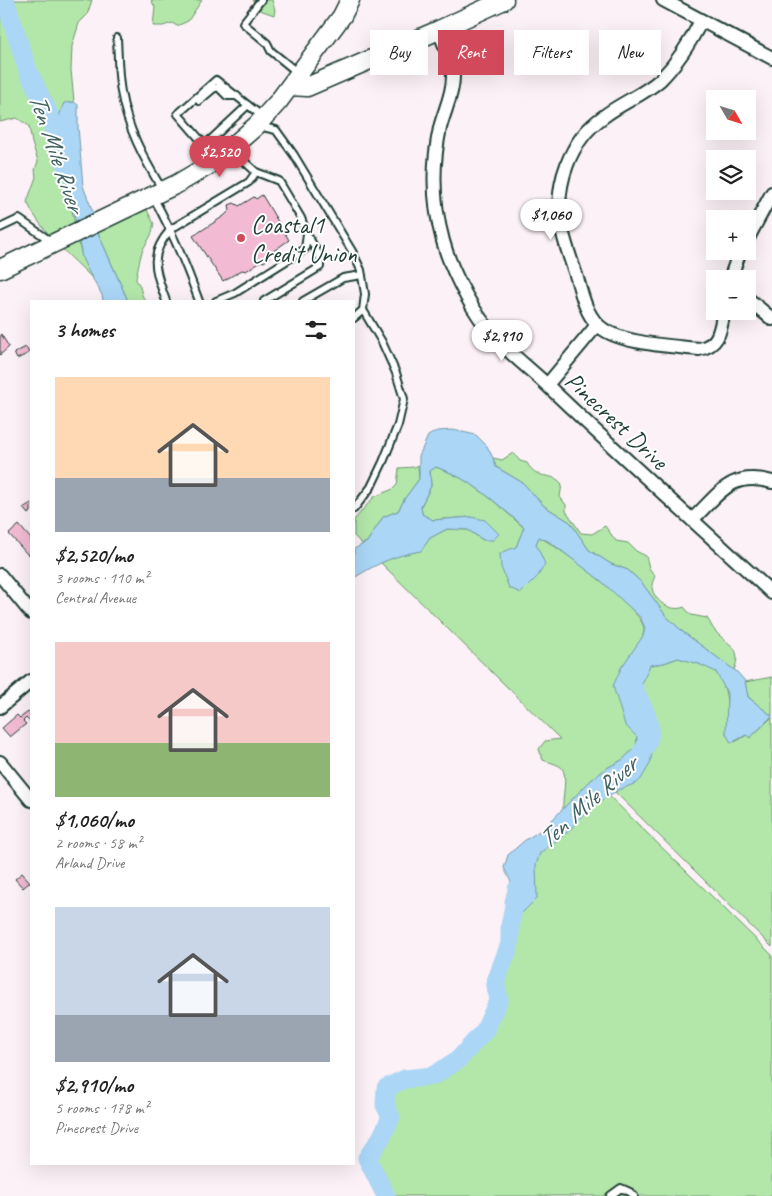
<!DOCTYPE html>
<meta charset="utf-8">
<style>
body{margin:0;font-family:Caveat,sans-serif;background:#f2f2f2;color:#222;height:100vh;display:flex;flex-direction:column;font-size:19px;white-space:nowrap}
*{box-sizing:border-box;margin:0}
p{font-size:16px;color:#767676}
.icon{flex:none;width:28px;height:28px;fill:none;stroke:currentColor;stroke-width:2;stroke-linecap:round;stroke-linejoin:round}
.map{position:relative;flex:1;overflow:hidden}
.drawer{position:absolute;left:30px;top:300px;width:325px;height:865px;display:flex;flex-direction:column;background:#fff;border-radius:0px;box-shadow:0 5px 20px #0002}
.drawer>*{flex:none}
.hud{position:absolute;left:370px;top:30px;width:326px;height:45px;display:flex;gap:10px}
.needle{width:32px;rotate:129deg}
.tools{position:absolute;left:706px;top:90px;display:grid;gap:10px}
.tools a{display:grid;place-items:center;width:50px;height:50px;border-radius:0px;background:#fff;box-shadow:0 5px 20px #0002;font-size:25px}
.price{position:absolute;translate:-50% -42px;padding:0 11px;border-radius:18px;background:#fff;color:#222;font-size:16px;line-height:32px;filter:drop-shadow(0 1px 2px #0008)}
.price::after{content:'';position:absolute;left:50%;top:30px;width:15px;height:11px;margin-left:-8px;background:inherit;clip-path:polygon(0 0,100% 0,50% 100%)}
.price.active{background:#d1495b;color:#fff}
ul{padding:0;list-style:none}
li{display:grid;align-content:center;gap:10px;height:265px;padding:0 25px}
li span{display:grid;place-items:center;height:155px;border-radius:0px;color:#555}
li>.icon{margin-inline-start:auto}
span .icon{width:90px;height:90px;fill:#fffc;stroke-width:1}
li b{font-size:21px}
h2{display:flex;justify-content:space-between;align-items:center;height:60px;padding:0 25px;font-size:21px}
.chip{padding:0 18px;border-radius:0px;background:#fff;box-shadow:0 5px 20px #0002;font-size:18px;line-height:45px}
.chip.active{background:#d1495b;color:#fff}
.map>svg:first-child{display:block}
.green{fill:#b3e7a9;stroke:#69926e}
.water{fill:#abd6f6;stroke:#7399a8}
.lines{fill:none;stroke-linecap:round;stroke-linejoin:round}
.river{stroke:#abd6f6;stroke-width:19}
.building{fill:#f2bbd3;stroke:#1f3d34}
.lane-casing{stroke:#1f3d34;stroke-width:10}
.street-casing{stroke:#1f3d34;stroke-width:16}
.secondary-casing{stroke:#1f3d34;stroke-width:21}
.lane{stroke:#fff;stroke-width:6}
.street{stroke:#fff;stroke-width:12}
.secondary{stroke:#fff;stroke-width:18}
.poi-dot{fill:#d1495b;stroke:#fff;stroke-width:2}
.labels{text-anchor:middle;stroke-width:4;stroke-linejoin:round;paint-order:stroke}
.poi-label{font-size:25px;fill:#1f3d34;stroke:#fff;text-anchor:start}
.street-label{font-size:25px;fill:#1f3d34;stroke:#fff}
.water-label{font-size:26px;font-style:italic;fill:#426364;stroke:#fff}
</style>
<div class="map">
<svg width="772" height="1196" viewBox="0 0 772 1196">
<rect width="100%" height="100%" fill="#fcf1f6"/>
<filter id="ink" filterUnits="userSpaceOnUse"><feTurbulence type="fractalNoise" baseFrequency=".02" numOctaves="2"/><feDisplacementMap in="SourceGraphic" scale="10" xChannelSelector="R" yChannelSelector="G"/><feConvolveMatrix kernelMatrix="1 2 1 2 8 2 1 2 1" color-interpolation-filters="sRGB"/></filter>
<g filter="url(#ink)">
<path class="green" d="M0 0H92L87 15 79 23 72 46 71 70 74 102 64 104 58 123 62 164 82 257 95 281C71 256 42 234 27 202L36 177 35 170 38 161 32 143 29 126 17 118 0 122Z
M151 0H202L188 21 177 26 172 23 163 26H153L155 7Z
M252 0H272L275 10 274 15 260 10Z
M142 200 154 224C152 228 153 232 151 235 149 240 145 245 143 249 141 253 136 276 136 280 143 288 139 294 146 301H128L98 233 96 220Z
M513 453 520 461 527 463C538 482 552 471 562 484L560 497 566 505V511L581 533 592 534 605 526 616 541 628 543 636 551 646 556 649 568 655 576C654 578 653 581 652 584 651 600 671 613 684 607L691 615 707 618C710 622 712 628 716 632 729 646 743 647 734 670L683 632 666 616 642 583 628 570 611 564 589 550 570 522 544 506 523 483 496 467 493 458 502 460Z
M418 465 419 479 405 498 398 511 383 517 367 542 362 544 354 536V520L374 497 393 489 397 485 399 468 415 467Z
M436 467C473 480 495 502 524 528L516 547 536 544 539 537C558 546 644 610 644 629 645 640 627 659 621 668L625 724 637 737 636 747 622 760 607 768 590 781 563 809C562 798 568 776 562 768 558 764 548 762 543 760L539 749 545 741 560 739 381 563 398 554 420 551 430 538 447 529 468 530 483 540 471 517 432 520 422 514 421 506 431 486 430 470Z
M678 658C690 661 703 664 714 671 729 682 729 717 726 734L735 742 747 735 750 738 772 717V947L615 792 618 790 654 742C650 727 638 703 640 688 642 680 646 672 650 665L664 663Z
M772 677V716L748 697 745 682Z
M603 790 772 955V1196H386L367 1158 381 1138 391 1117 385 1105 386 1088 405 1079 433 1076 459 1059 485 1030 499 999 495 983 510 944 515 899 521 871Z"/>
<path class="water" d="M74 102 78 105V127L83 186 96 220 98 233 128 301H103L102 295C96 283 87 271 82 258 80 251 81 242 79 235 73 202 47 134 64 103Z
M453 430 476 435 487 446 493 458 496 467 523 483 544 506 570 522 589 550 611 564 628 570 642 583 666 616 683 632 737 672 745 681 748 697 772 716 750 738 746 735 731 743 726 734 727 693 716 672 699 664 678 658 664 663 650 665 640 689 642 706 654 742 650 764 641 779 637 783 618 790 589 808 569 831 540 853 536 865 537 898 519 916 513 914 505 902 511 882 504 868 508 855 524 841 544 828 590 781 607 768 622 760 636 747 637 737 625 725 613 686 621 668 643 636 645 628 640 617 600 580 550 542 539 537 536 544 545 564 538 576 521 593 509 588 501 567 500 553 516 547 524 527C495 502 473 480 436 467L430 471 431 486 421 506 422 514 433 520 471 517 485 520 499 534 493 540H483L468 530 447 529 430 538 421 551C395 555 376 564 354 578V549L367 542 383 517 398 511 405 498 419 479V456L428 436 437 431Z"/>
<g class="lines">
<path class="river" d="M5 0 28 71 49 114 68 172
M634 688C643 711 660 728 642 752
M386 1196 367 1158 381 1138 391 1117 385 1105 386 1088 405 1079 433 1076 459 1059 485 1030 499 999 495 983 510 944V926L517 889"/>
</g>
<path class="building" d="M262 195 289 240 269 254V258L264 262 261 261 246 271 242 270 223 281 193 236 224 216 230 210 229 205 234 203 239 206 254 197 256 199Z
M1 334 9 347 0 355V335Z
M26 347 29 353 17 359 14 353Z
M31 503V512L28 514 23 508Z
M19 525 31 539V552L28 555 9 534Z
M28 712 31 715V723L26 718 23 721 26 724 10 737 2 728 17 715 20 718Z
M22 873 30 882 23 888 15 879Z"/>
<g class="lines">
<g class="lane-casing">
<path id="lane" d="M261 0 243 23 267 43 271 51 298 73
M117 38C118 56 118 75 121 92 127 128 144 159 162 189
M199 101 213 89 218 87 227 96H237
M258 126 276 130 294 155 352 251 361 270 365 294 363 310 382 342 396 373 404 399 398 425 383 462 371 487 354 509
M205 145 248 105
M216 158 178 114 216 80 263 117
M153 197C172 230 186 265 199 301
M0 228 19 219 52 242
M166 301C156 271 147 256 171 229L249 182 256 172
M216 301 235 293 305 249 307 234 301 218 279 181 256 172 245 162 234 148
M264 301 320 267V257L307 234
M303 301 343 278 362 275
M354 318 363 310
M610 1196 621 1188 630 1192 634 1196"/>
</g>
<g class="street-casing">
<path id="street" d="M663 0 772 58
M701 21C690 43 678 62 660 80 643 95 621 103 603 117 570 140 554 185 561 225 564 241 570 257 575 272 581 289 584 311 597 324 615 344 672 346 699 349 720 345 720 330 724 311
M439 30C444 45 453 62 453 77 453 95 444 111 440 128 432 165 433 205 443 241 450 267 468 303 485 325 502 348 527 366 547 385 621 456 697 524 772 593
M748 238 772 193
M730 279 740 251
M748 299 772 319
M547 385 597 325
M692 520C719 494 731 470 772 482
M0 575 31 613
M0 707 31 681
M0 762 31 800"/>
</g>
<g class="secondary-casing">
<path id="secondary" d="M290 86 307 87 439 30 504 0
M0 269 177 184 216 161 256 126 278 102 342 16 350 0"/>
</g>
<use href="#lane" class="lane"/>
<use href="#street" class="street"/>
<use href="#secondary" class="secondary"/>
</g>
</g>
<circle class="poi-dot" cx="241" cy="238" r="5"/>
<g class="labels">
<g class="poi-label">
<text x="251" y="233">Coastal1<tspan x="251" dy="29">Credit Union</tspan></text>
</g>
<g class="street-label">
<text transform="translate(617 420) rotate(43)" y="9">Pinecrest Drive</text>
</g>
<g class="water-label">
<text transform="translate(57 152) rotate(71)" y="9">Ten Mile River</text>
<text transform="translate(587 802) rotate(-42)" y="9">Ten Mile River</text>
</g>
</g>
</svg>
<div class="tools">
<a><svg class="needle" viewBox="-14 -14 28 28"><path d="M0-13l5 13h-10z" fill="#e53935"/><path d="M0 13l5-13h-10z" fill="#767676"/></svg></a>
<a><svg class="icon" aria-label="layers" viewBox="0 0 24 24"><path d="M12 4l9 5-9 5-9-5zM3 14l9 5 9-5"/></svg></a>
<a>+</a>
<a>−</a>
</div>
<b class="price active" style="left:220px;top:178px">$2,520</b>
<b class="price" style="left:551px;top:241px">$1,060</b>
<b class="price" style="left:502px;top:362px">$2,910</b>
<div class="hud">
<a class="chip">Buy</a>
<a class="chip active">Rent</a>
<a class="chip">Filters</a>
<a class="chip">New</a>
</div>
<section class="drawer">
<h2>3 homes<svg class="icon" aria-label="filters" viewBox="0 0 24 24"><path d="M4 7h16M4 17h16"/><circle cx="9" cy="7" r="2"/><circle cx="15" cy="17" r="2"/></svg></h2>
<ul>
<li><span style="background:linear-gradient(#ffd9b3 65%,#9aa5b1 0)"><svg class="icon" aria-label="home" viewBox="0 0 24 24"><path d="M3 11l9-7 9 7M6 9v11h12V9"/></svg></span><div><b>$2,520/mo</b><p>3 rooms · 110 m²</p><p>Central Avenue</p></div></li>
<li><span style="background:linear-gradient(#f6c9c9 65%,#8fb573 0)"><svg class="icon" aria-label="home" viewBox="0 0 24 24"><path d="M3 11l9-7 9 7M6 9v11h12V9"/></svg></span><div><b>$1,060/mo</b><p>2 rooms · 58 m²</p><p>Arland Drive</p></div></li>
<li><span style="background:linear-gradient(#c9d6e8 70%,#9aa5b1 0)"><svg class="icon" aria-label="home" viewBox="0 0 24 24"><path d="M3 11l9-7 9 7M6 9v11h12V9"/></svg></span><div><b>$2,910/mo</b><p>5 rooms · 178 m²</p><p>Pinecrest Drive</p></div></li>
</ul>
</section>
</div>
